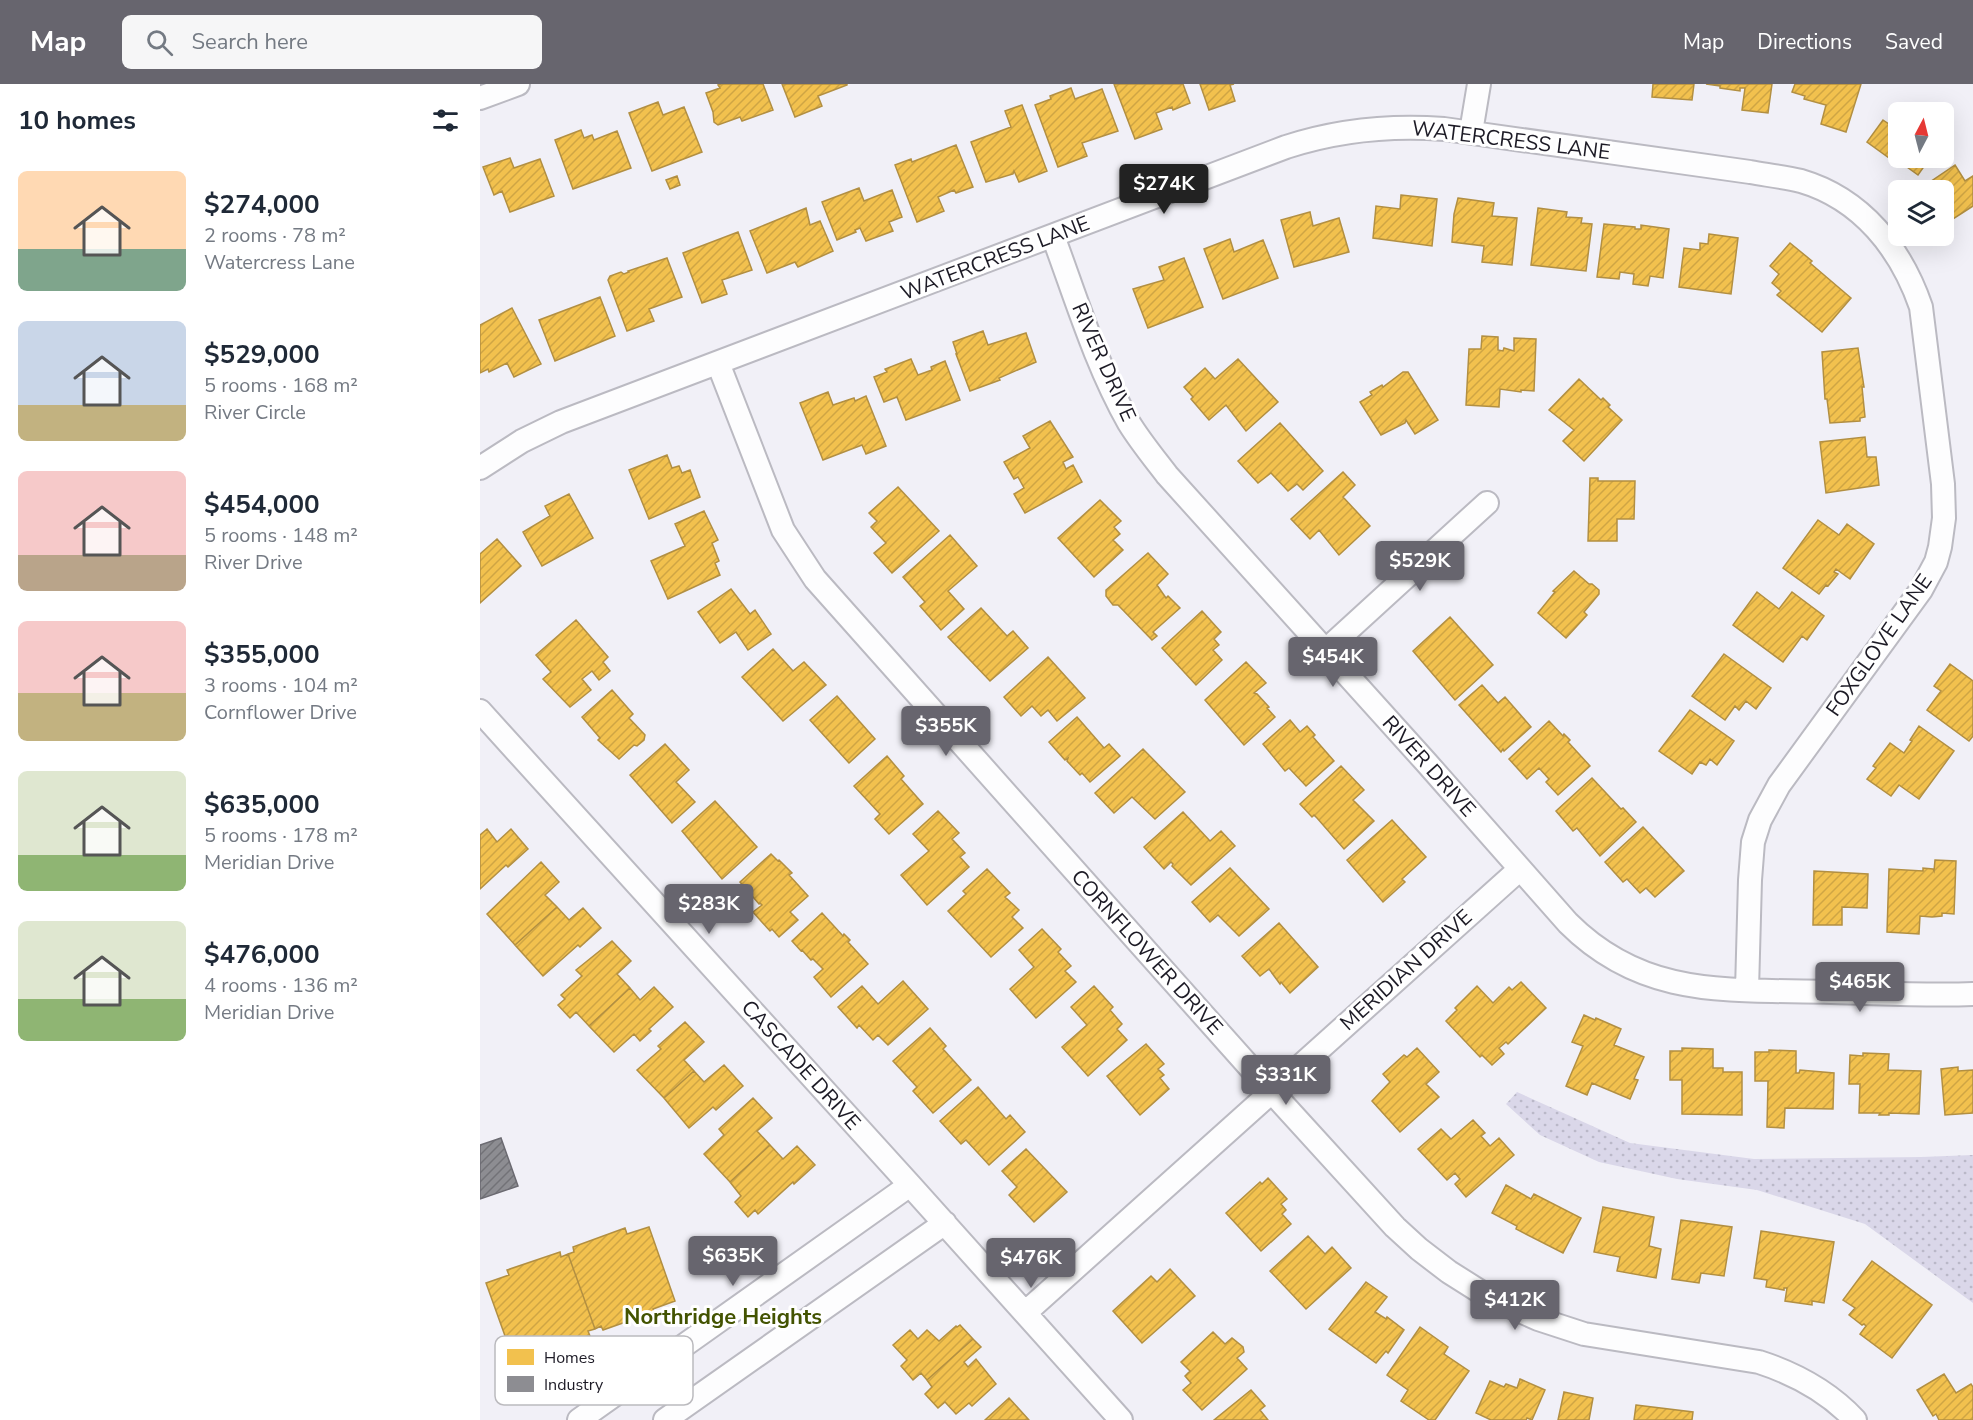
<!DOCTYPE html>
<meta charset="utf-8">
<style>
body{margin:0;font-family:"Nunito Sans",sans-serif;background:#f6f6f7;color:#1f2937;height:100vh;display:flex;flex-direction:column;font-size:22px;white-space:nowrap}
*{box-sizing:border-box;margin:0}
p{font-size:20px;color:#747a83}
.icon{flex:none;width:33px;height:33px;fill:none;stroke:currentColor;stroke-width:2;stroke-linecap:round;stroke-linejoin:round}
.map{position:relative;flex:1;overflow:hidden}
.sheet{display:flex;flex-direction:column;background:#fff;width:480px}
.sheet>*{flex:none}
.needle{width:39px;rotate:7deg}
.fabs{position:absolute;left:1408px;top:18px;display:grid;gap:12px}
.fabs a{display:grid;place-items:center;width:66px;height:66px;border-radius:9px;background:#fff;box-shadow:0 6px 24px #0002;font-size:30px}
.price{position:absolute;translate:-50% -51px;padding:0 14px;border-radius:6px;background:#67656e;color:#fff;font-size:20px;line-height:39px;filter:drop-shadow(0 2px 3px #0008)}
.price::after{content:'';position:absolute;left:50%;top:36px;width:18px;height:14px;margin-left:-9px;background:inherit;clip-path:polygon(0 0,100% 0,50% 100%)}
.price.selected{background:#222;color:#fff}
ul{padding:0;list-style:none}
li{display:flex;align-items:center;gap:18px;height:150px;padding:0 18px}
li span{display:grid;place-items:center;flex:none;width:168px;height:120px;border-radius:9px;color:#555}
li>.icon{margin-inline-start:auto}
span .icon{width:72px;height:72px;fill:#fffc;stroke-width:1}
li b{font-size:26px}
h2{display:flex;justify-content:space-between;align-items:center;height:72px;padding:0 18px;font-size:26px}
header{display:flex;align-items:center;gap:36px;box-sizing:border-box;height:84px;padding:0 30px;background:#67656e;color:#fff}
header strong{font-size:28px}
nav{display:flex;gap:33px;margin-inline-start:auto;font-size:21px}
.search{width:420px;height:54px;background:#f6f6f7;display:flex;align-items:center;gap:15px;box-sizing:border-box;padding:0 21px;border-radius:9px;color:#747a83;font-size:22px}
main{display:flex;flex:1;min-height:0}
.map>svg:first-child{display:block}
.grass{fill:url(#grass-dots)}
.homes{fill:url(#homes-hatch);stroke:#b28f42;stroke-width:1.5}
.industry{fill:url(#industry-hatch);stroke:#6b6a71;stroke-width:1.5}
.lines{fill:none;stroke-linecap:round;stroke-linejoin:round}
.street-casing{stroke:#bbbac2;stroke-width:26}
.street{stroke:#fdfdfe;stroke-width:22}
.labels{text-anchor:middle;stroke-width:6;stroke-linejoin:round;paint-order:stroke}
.street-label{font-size:21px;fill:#1c1a25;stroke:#fff}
.neighbourhood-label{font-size:22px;font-weight:bold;fill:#435301;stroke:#fff}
.key{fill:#fff;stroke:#bbbabe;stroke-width:1.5}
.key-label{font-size:16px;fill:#1c1a25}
</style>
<header>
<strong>Map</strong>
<div class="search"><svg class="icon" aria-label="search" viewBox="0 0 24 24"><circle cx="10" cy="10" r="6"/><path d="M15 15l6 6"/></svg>Search here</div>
<nav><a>Map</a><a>Directions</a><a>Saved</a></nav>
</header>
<main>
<section class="sheet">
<h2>10 homes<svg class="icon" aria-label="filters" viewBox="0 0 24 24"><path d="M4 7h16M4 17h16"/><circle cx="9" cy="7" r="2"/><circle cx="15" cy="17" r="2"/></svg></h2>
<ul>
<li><span style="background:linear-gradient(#ffd9b3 65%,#7fa58c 0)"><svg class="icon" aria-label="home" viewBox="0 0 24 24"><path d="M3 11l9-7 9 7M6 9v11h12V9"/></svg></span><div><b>$274,000</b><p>2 rooms · 78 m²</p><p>Watercress Lane</p></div></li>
<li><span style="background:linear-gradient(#c9d6e8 70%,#c2b280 0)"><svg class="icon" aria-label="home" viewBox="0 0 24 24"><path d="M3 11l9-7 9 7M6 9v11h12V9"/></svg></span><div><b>$529,000</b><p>5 rooms · 168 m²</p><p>River Circle</p></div></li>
<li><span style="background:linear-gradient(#f6c9c9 70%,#b9a48a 0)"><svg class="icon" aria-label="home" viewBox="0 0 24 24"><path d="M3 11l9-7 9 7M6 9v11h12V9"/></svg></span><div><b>$454,000</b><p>5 rooms · 148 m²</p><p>River Drive</p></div></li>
<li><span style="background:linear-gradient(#f6c9c9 60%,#c2b280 0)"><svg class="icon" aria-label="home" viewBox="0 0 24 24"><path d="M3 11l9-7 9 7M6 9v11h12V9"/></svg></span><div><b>$355,000</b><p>3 rooms · 104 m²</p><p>Cornflower Drive</p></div></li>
<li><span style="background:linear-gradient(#dfe7d0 70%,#8fb573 0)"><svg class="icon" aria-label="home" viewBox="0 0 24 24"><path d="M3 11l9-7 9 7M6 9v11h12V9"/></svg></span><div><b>$635,000</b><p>5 rooms · 178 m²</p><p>Meridian Drive</p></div></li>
<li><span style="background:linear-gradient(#dfe7d0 65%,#8fb573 0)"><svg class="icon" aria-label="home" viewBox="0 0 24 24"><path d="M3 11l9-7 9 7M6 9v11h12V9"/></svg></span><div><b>$476,000</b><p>4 rooms · 136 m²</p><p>Meridian Drive</p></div></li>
</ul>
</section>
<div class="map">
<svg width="1493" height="1336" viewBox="0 0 1493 1336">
<defs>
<pattern id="grass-dots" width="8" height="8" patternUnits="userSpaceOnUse" patternTransform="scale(1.5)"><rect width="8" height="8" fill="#dad7e9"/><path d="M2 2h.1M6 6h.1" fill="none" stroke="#bab8c8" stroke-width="1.8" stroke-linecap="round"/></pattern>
<pattern id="homes-hatch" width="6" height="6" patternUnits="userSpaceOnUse" patternTransform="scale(1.5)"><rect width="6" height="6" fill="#f2c14e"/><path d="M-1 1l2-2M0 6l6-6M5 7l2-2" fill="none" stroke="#cfa544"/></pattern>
<pattern id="industry-hatch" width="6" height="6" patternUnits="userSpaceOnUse" patternTransform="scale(1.5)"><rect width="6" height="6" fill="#8d8d92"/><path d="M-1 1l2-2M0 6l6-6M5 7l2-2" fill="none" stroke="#727277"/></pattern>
</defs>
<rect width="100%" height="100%" fill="#f1f0f7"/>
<path class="grass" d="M1037 1008 1150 1059 1274 1075 1441 1073 1493 1071V1219L1385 1140 1277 1106 1197 1095 1119 1078 1060 1051 1026 1020Z"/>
<path class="homes" d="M241 0H283L293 26 262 37 260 33 238 41 234 38 233 28 226 9 240 4 238 1Z
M302 0H367V1L338 12 342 22 315 33Z
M634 0H703L710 19 693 26 692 23 676 29 682 45 655 55Z
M720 0H754L750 1 755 17 729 26Z
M1173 0H1214L1212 16 1172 13Z
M1226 0H1292L1288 29 1262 26 1265 4H1260V7L1240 4V2Z
M1315 0H1381L1366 48 1341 40 1346 21 1324 15 1325 12 1312 8Z
M591 4 595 15 622 5 638 47 602 59 607 72 578 83 555 21 571 15 570 12Z
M178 18 183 31 204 23 222 68 172 87 149 29Z
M542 21 567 87 539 98 534 87 533 90 506 98 491 58 531 43 525 27Z
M1403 36 1419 47V72L1413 68 1409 74 1387 58Z
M101 46 104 54 112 51 114 56 137 47 151 84 93 105 75 56Z
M476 61 493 103 476 109 474 106 458 113 464 127 437 138 415 81 431 75 432 78Z
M30 74 34 84 60 75 74 112 30 128 22 107 14 111 3 83Z
M1421 74H1450L1438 91 1420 78Z
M1475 81 1485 97 1493 92V122L1473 135 1464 121V106H1456L1450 98Z
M197 92 200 101 190 105 186 96Z
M379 104 384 117 412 106 422 133 409 138 413 147 386 157 380 144 375 146 376 148 357 156 342 118Z
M921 111 957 115 952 162 893 154 896 122 920 125Z
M978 114 1014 119 1012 132 1037 134 1032 181 1002 178 1004 162 972 158 974 130Z
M326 124 330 141 340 137 353 167 318 183 315 178 287 189 270 147Z
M1058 124 1087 128 1086 133 1102 134 1101 139 1112 140 1106 187 1051 181Z
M830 128 833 142 859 134 869 168 814 183 801 136Z
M1124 140 1155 143V145H1161V141L1189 145 1183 194 1170 192 1168 202 1153 200 1154 190 1140 188 1139 195 1117 193Z
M258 148 272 186 242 196 247 210 222 219 203 169Z
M1229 150 1258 154 1251 210 1199 203 1204 164 1220 166V159L1228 160Z
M750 155 754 168 783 156 798 194 743 215 724 165Z
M1310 159 1332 177 1330 179 1371 214 1342 248 1297 211 1301 207 1292 199 1299 190 1290 182Z
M187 174 202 213 169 225 174 237 147 247 128 196 130 192 141 188 144 190 149 188 148 187Z
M704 174 723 223 668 244 653 205 684 196 679 183Z
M120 213 135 252 75 277 59 236Z
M32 224 61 280 34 293 27 279 9 288 8 285 0 289V241Z
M503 247 508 261 546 249 556 278 519 294 520 296 490 307 476 270H477L473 258Z
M1002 252 1018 253V266L1023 267 1024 264 1034 267V254L1056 255 1054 307 1041 306V308L1020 305 1019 323 986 321 989 265H1001Z
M1378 264 1384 303H1382L1385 333 1380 334V337L1350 339 1347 315H1345L1342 268Z
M431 275 438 291 452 286 451 283 465 277 480 316 426 336 417 313 404 318 394 293 407 288 405 285Z
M758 275 798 318 766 347 746 321 729 336 711 315 713 313 704 303 725 284 735 295Z
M923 288H928L958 336 935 350 926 336 925 339 901 351 880 318 892 311 890 308 902 301 903 303Z
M1099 295 1121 316 1123 314 1130 321 1128 323 1142 336 1104 377 1083 357 1094 346 1069 326Z
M348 308 353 321 374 314 375 317 386 312 406 362 386 370 382 361 343 376 320 319Z
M570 337 593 373 583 378 586 385 593 381 602 398 545 429 534 410 544 404 538 393 534 395 524 378 550 364 543 352Z
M800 339 843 387 823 406 817 400 808 407 791 389 778 399 758 377Z
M1385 353 1387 373H1396L1399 401 1346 409 1340 358Z
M187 371 192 384 199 382 202 389 210 386 220 413 169 435 149 386Z
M863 388 875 401 863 413 890 442 859 471 839 446 830 455 811 435Z
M1110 394H1118V397H1155L1154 435H1137V457H1108Z
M418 403 459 447 412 489 394 469 406 459 391 443 397 437 389 429Z
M89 410 113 454 62 482 43 448 70 432 65 422Z
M620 416 641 437 634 443 640 450 633 456 643 466 614 493 578 454Z
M224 427 238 456 232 459 239 477 235 479 240 491 188 515 171 477 205 462 195 440Z
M1338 436 1359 451 1367 440 1394 460 1370 495 1356 485 1354 488 1358 490 1348 502 1346 501 1339 510 1303 484Z
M470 451 497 482 468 507 484 525 461 546 440 522 445 518 423 493Z
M17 455 41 482 0 519V470Z
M668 469 688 490 677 501 686 514 688 512 700 524 673 548 677 552 672 556 638 521H633L626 512V506Z
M1094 487 1109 500H1112L1119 506V510L1104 528 1107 531 1086 554 1058 529 1075 508 1073 507Z
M251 505 270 530 275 526 291 550 268 566 256 548 240 559 218 528Z
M1277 508 1299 525 1312 508 1344 532 1327 556 1322 552 1303 578 1253 541Z
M501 524 527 552 533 547 548 564 510 597 468 553Z
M722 527 741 548 734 555 739 561 733 566 742 576 716 601 682 564Z
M970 533 1013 581 975 616 933 567Z
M96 536 128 573 123 578 130 587 119 596 112 587 102 595 111 606 90 623 63 595 71 588 56 571Z
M293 565 313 587 324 578 346 601 303 637 262 593Z
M1244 570 1291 604 1276 625 1266 617 1259 626 1255 622 1245 636 1212 612Z
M568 573 605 614 577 637 568 626 561 632 552 622 541 632 524 613Z
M766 578 786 599 774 609 777 610 789 623 787 624 795 633 764 661 725 616Z
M1470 580 1493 597V652L1489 657 1447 626 1461 607 1454 602Z
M1002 601 1018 619 1025 613 1051 643 1024 667 1023 665 1021 668 979 621Z
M132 606 153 630 149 634 165 651 164 656 157 662 154 661 139 675 118 656 120 654 102 633Z
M357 612 395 655 369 679 330 636Z
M1210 626 1254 657 1237 681 1230 675 1226 681 1220 678 1212 690 1179 667Z
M597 633 624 664 629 660 640 672 610 698 602 689 600 691 587 677 588 674 585 676 569 658Z
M810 636 820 648 827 642 835 651 833 653 854 677 826 702 809 684 805 687 783 660Z
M1069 637 1083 652 1084 650 1090 656 1088 658 1110 682 1078 711 1066 698 1069 695 1059 684 1047 695 1029 675Z
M1439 642 1474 667 1439 715 1419 701 1411 712 1387 695 1396 684 1393 682 1410 659 1424 669 1432 657 1430 656Z
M185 660 209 686 196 698 215 718 192 739 150 691Z
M663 665 705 708 675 735 652 713 634 729 615 709Z
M407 672 424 692 421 695 443 720 409 750 395 735 400 730 374 702Z
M861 682 884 706 873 716 894 737 864 765 837 734 834 731 832 733 820 720Z
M1112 694 1141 725 1143 724 1156 738 1120 772 1097 744 1093 747 1076 727Z
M235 717 277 763 242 795 202 747Z
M458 727 479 749 472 755 485 769 480 773 489 783 447 821 421 791 449 767 433 750Z
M703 728 730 757 741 747 755 762 711 801 692 782 693 780 691 778 684 785 664 763Z
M912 736 946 773 922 795 925 798 903 818 867 776Z
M1163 743 1204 787 1175 813 1166 804 1160 809 1147 795 1143 798 1125 778Z
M7 745 17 758 31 745 48 765 28 783 26 781 0 805V751Z
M291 770 298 777 299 776 312 789 309 791 328 812 310 828 318 836 299 853 292 845 290 847 273 828 282 821 280 819 279 820 260 798Z
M1455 776 1476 777 1474 830 1462 829V832L1452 833 1440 832 1439 850 1407 848 1409 785 1443 787V784L1453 785 1454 787Z
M61 778 79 798 65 811 77 823 35 861 7 830Z
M750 784 789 825 759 852 738 831 730 838 712 818Z
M507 785 530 809 525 813 539 826 532 833 543 844 511 873 468 827 486 810 483 807Z
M1334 787 1388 790 1387 824 1362 823V841H1333Z
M77 823 89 836 103 824 121 844 100 863 98 861 63 892 35 861Z
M342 829 363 852 364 850 370 856 368 858 388 880 351 913 334 893 343 885 333 875 331 876 322 866 321 867 312 857Z
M799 839 838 883 810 909 801 898 800 900 789 885 780 892 762 872Z
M562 845 581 865 578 868 591 882 585 887 596 898 556 934 530 905 554 883 539 866Z
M132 857 151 877 137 890 150 904 109 942 96 928 90 934 78 921 85 915 81 911 102 892 96 886Z
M423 897 448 925 408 961 398 951 393 956 379 941 377 944 358 923 382 902 398 920Z
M1041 898 1066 924 1028 960 1026 958 1019 964 1024 970 1012 981 1002 971 1000 973 966 937 977 926 975 924 997 902 1013 919 1029 903 1032 906Z
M614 902 633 923 630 926 642 940 637 945 647 956 608 992 582 963 607 941 591 923Z
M174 903 193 923 169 945 171 947 160 957 154 950 134 968 109 942 150 904 160 916Z
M1104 931 1115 936 1116 934 1141 945 1134 961 1164 973 1154 995 1158 996 1150 1015 1112 999 1107 1011 1086 1002 1103 962 1092 958Z
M205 938 224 958 204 976 214 987 184 1014 157 986 181 965 178 962Z
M450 944 466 962 463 965 491 996 453 1029 433 1007 437 1003 413 977Z
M666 960 684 980 678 985 684 991 680 994 689 1005 660 1031 627 992Z
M937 964 959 988 946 1000 959 1013 920 1048 892 1017 910 998 903 990 924 971 927 973Z
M1202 964 1233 965V984H1243V988H1262V1031L1202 1030V996H1190V967H1202Z
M1289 966 1316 967V989H1319L1320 986 1354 989 1353 1025 1305 1024 1304 1044 1287 1043 1288 997H1275V968H1289Z
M1383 969 1409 970 1408 986 1441 987 1439 1030 1409 1029V1031H1399L1400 1029H1379L1380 1000H1369L1370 971 1383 972Z
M244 981 263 1002 236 1026 233 1023 209 1044 184 1014 214 987 224 998Z
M1478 983V987L1493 986V1029L1465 1031 1461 985Z
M498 1003 526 1035 530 1031 545 1048 509 1081 486 1056 481 1060 460 1037Z
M273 1014 292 1034 277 1047 290 1061 250 1098 224 1070 244 1051 239 1045Z
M993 1036 1005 1049 1001 1052 1010 1062 1019 1054 1034 1071 986 1113 975 1100 980 1095 975 1089 967 1096 938 1065 961 1045 971 1055Z
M290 1061 303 1075 317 1062 335 1081 314 1100 313 1098 278 1130 275 1126 268 1133 255 1118 261 1112 250 1098Z
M546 1065 587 1108 554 1138 529 1111 537 1103 522 1087Z
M788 1094 807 1115 801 1120 806 1126 802 1130 811 1140 781 1167 746 1129 780 1098 782 1100Z
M1026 1101 1051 1115 1054 1110 1101 1134 1083 1169 1036 1145 1037 1142 1012 1129Z
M1123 1123 1174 1133 1169 1162 1181 1165 1176 1194 1137 1187 1140 1173 1114 1168Z
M1201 1136 1252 1143 1244 1192 1221 1189 1219 1199 1192 1195Z
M169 1143 195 1217 173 1225 174 1228 123 1246 121 1242 115 1245 88 1170 94 1168 93 1163 145 1144 147 1150Z
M1281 1147 1354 1158 1344 1219 1332 1217V1221L1305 1217 1307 1204H1304V1206L1286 1203 1287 1196 1274 1194Z
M828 1152 845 1170 852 1163 871 1184 826 1225 790 1187Z
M80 1168 81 1173 88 1170 115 1245 108 1247 110 1252 57 1271 55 1267 33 1274 6 1199 29 1191 27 1186Z
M1392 1177 1452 1221 1412 1274 1380 1250 1386 1242 1384 1240 1382 1241 1369 1231 1375 1224 1363 1216Z
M690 1185 715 1212 662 1259 633 1227 671 1192 677 1198Z
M886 1198 907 1213 895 1228 906 1235 907 1233 924 1246 908 1269 906 1267 896 1279 849 1245Z
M480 1241 493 1255 447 1296 441 1289 433 1296 421 1282 427 1276 413 1261 430 1246 438 1255 447 1246 459 1257 476 1242 477 1243Z
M940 1243 968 1263 964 1270 989 1287 955 1336H949L921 1317 928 1306 907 1291Z
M733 1248 745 1260 752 1254 763 1263 764 1268 757 1274 767 1285 722 1326 703 1306 711 1299 705 1292 710 1287 701 1278Z
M493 1255 501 1263 484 1278 488 1283 496 1275 516 1300 492 1322 489 1319 476 1330 465 1318 458 1324 445 1310 452 1303 447 1296Z
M1464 1290 1476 1309 1491 1300 1493 1303V1336H1459L1456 1330 1453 1332 1437 1306Z
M1040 1295 1065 1306 1052 1336 1047 1334 1046 1336H1011L996 1329 1010 1297 1024 1303 1026 1300 1037 1304Z
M771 1306 785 1322 780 1326 788 1336H734Z
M1084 1308 1113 1314 1109 1336H1078Z
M529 1314 549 1336H505Z
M1156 1321 1213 1328 1212 1336H1154Z"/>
<path class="industry" d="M21 1054 38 1102 0 1115V1061Z"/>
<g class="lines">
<g class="street-casing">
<path id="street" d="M0 14 38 0
M991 48 999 0
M573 152C596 214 616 281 649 339 660 357 674 374 687 391L945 677 1088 839C1165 916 1251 905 1351 908 1398 909 1446 912 1493 910
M238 279 303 446 335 495 791 1007 915 1143 939 1165 969 1188 1007 1212 1058 1235 1104 1250 1279 1278C1316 1290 1348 1307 1375 1336
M0 384 42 357 81 338 806 63C858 46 910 41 964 45L1270 88C1287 91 1304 93 1321 97 1382 115 1421 165 1441 223L1463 400 1464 434 1460 463 1456 478 1441 506 1299 701 1280 736 1273 758 1270 796 1267 906
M846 566 1007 419
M0 627 430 1101 641 1336
M545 1229 1040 785
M99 1336 430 1101
M185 1336 465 1139"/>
</g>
<use href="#street" class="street"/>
</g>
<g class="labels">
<g class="street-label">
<text transform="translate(1031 56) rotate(7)" y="7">WATERCRESS LANE</text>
<text transform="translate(515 174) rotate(-21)" y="7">WATERCRESS LANE</text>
<text transform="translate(624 278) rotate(66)" y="7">RIVER DRIVE</text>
<text transform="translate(1399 561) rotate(-55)" y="7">FOXGLOVE LANE</text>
<text transform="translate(949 682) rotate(48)" y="7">RIVER DRIVE</text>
<text transform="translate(667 868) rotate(48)" y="7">CORNFLOWER DRIVE</text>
<text transform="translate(926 886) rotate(-42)" y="7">MERIDIAN DRIVE</text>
<text transform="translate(321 981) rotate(48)" y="7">CASCADE DRIVE</text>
</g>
<g class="neighbourhood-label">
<text x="243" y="1240">Northridge Heights</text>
</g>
</g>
<rect x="15" y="1252" width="198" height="69" rx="9" class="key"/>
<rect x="27" y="1265" width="27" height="16" fill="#f2c14e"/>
<rect x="27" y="1292" width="27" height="16" fill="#8d8d92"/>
<g class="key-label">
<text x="64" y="1279">Homes</text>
<text x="64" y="1306">Industry</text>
</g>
</svg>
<div class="fabs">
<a><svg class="needle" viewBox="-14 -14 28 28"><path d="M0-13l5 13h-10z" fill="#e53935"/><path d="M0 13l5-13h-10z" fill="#747a83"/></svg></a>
<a><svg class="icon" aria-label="layers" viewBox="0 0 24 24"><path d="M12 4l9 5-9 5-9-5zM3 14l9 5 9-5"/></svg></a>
</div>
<b class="price selected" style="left:684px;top:131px">$274K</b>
<b class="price" style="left:940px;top:508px">$529K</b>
<b class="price" style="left:853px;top:604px">$454K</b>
<b class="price" style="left:466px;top:673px">$355K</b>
<b class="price" style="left:229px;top:851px">$283K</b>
<b class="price" style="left:1380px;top:929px">$465K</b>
<b class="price" style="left:806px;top:1022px">$331K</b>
<b class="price" style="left:253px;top:1203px">$635K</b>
<b class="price" style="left:551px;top:1205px">$476K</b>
<b class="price" style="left:1035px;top:1247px">$412K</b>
</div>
</main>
